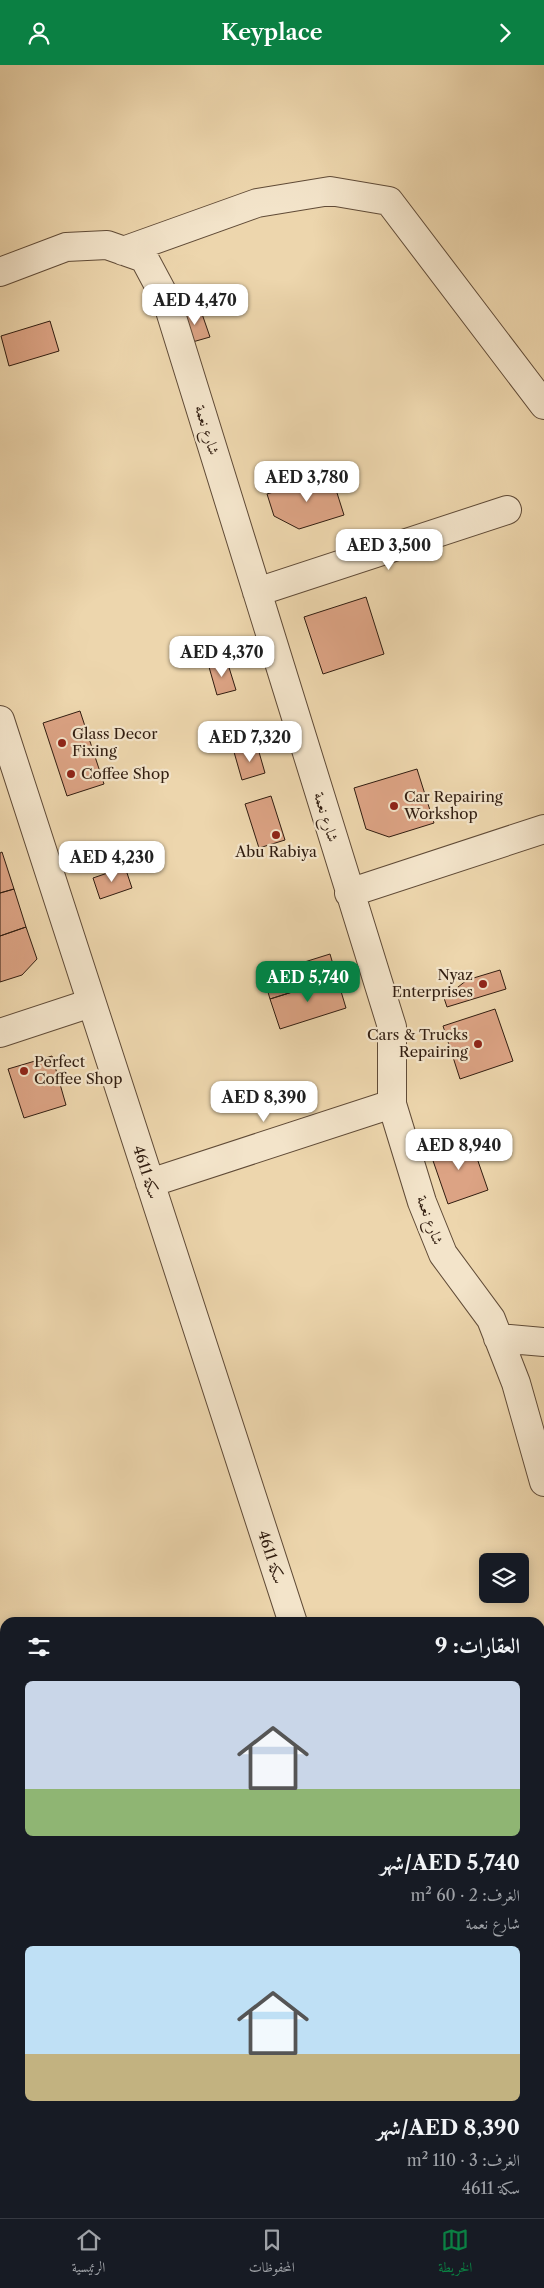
<!DOCTYPE html>
<html lang="ar">
<meta charset="utf-8">
<style>
body{margin:0;font-family:"Libre Caslon Text",Amiri,serif;background:#20242c;color:#f1f3f6;direction:rtl;height:100vh;display:flex;flex-direction:column;font-size:19px;white-space:nowrap}
*{box-sizing:border-box;margin:0}
p{font-size:16px;color:#9ea1a6}
.icon{flex:none;width:28px;height:28px;fill:none;stroke:currentColor;stroke-width:2;stroke-linecap:round;stroke-linejoin:round}
.map{position:relative;flex:1;overflow:hidden;direction:ltr}
.sheet{position:absolute;left:0px;top:1552px;width:545px;height:601px;display:flex;flex-direction:column;background:#171b24;border-radius:15px 15px 0 0;box-shadow:0 2px 12px #0003;direction:rtl}
.sheet>*{flex:none}
.controls{position:absolute;left:479px;top:1488px;display:grid;gap:10px}
.controls a{display:grid;place-items:center;width:50px;height:50px;border-radius:8px;background:#171b24;box-shadow:0 2px 12px #0003;font-size:25px}
.price{position:absolute;translate:-50% -42px;padding:0 11px;border-radius:10px;background:#fff;color:#222;font-size:16px;line-height:32px;filter:drop-shadow(0 1px 2px #0008)}
.price::after{content:'';position:absolute;left:50%;top:30px;width:15px;height:11px;margin-left:-8px;background:inherit;clip-path:polygon(0 0,100% 0,50% 100%)}
.price.on{background:#0b8043;color:#fff}
ul{padding:0;list-style:none}
li{display:grid;align-content:center;gap:10px;height:265px;padding:0 25px}
li span{display:grid;place-items:center;height:155px;border-radius:8px;color:#555}
li>.icon{margin-inline-start:auto}
span .icon{width:90px;height:90px;fill:#fffc;stroke-width:1}
li b{font-size:21px}
h2{display:flex;justify-content:space-between;align-items:center;height:60px;padding:0 25px;font-size:21px}
header{display:flex;justify-content:space-between;align-items:center;height:65px;padding:0 25px;background:#0b8043;color:#fff;font-size:22px;font-weight:600}
.dock{display:flex;justify-content:space-around;align-items:center;height:70px;border-top:1px solid #363941;background:#171b24;font-size:14px;color:#9ea1a6}
.dock a{display:grid;justify-items:center;gap:2px}
.dock .on{color:#0b8043}
.map>svg:first-child{display:block}
.building{fill:#dca384;stroke:#311d10}
.lines{fill:none;stroke-linecap:round;stroke-linejoin:round}
.minor-casing{stroke:#604b37;stroke-width:30}
.minor{stroke:#f3e4ca;stroke-width:28}
.poi-dot{fill:#8f2418;stroke:#f3e4ca;stroke-width:2}
.labels{text-anchor:middle;stroke-width:4.5;stroke-linejoin:round;paint-order:stroke}
.street-label{font-size:15px;fill:#311d10;stroke:#f3e4ca}
.poi-label{font-size:15px;fill:#311d10;stroke:#f3e4ca;text-anchor:start}
</style>
<header><svg class="icon" aria-label="forward" viewBox="0 0 24 24"><path d="M9 5l7 7-7 7"/></svg>Keyplace<svg class="icon" aria-label="person" viewBox="0 0 24 24"><circle cx="12" cy="8" r="4"/><path d="M4 21q1-7 8-7t8 7"/></svg></header>
<div class="map">
<svg width="544" height="2153" viewBox="0 0 544 2153">
<rect width="100%" height="100%" fill="#edd6ad"/>
<filter id="stains"><feTurbulence type="fractalNoise" baseFrequency=".004" numOctaves="4"/><feColorMatrix values="0 0 0 0 .2 0 0 0 0 .09 0 0 0 0 .02 0 0 0 .5 -.17"/></filter>
<radialGradient id="worn" r=".72"><stop offset=".6" stop-color="#630" stop-opacity="0"/><stop offset="1" stop-color="#630" stop-opacity=".3"/></radialGradient>
<path class="building" d="M200 243 210 272 189 278 181 249Z
M50 256 59 286 9 301 1 271Z
M331 409 344 450 299 464 274 451 267 429Z
M366 532 384 589 323 609 304 552Z
M227 596 236 625 217 630 209 602Z
M80 646 104 719 67 731 43 658Z
M257 680 265 708 242 715 234 687Z
M417 704 434 758 389 772 366 764 354 723Z
M271 731 285 775 259 783 245 739Z
M2 787 14 824 0 828V788Z
M125 802 132 823 100 834 93 813Z
M14 824 26 862 0 871V828Z
M26 862 37 894 22 910 0 917V871Z
M330 889 337 913 270 934 263 910Z
M500 905 506 924 447 942 444 933 467 915Z
M337 913 346 943 280 964 270 934Z
M495 944 513 996 460 1014 443 961Z
M52 991 66 1040 24 1053 8 1004Z
M470 1073 488 1125 448 1139 430 1087Z"/>
<g class="lines">
<g class="minor-casing">
<path id="minor" d="M123 186 257 138 330 126 389 136 544 340
M0 207 66 182 107 180 144 193 167 236 392 962V1039L422 1137 443 1189 491 1254 516 1318 544 1417
M257 527 507 445
M0 655 293 1558
M349 828 544 764
M0 968 91 938
M150 1118 392 1039
M498 1273 544 1277
M540 1793H544
M0 1810 5 1814
M0 1899 5 1902
M540 2055H544
M540 2123 544 2124
M0 2139 5 2132
M360 2153V2149"/>
</g>
<use href="#minor" class="minor"/>
</g>
<g class="poi-dot">
<circle cx="62" cy="678" r="5"/>
<circle cx="71" cy="709" r="5"/>
<circle cx="394" cy="741" r="5"/>
<circle cx="276" cy="770" r="5"/>
<circle cx="483" cy="919" r="5"/>
<circle cx="478" cy="979" r="5"/>
<circle cx="24" cy="1006" r="5"/>
</g>
<g class="labels">
<g class="street-label">
<text transform="translate(207 365) rotate(73)" y="5">شارع نعمة</text>
<text transform="translate(326 752) rotate(73)" y="5">شارع نعمة</text>
<text transform="translate(146 1107) rotate(72)" y="5">سكة 4611</text>
<text transform="translate(430 1155) rotate(70)" y="5">شارع نعمة</text>
<text transform="translate(271 1492) rotate(72)" y="5">سكة 4611</text>
</g>
<g class="poi-label">
<text x="72" y="674">Glass Decor<tspan x="72" dy="17">Fixing</tspan></text>
<text x="81" y="714">Coffee Shop</text>
<text x="404" y="737">Car Repairing<tspan x="404" dy="17">Workshop</tspan></text>
<text x="276" y="792" text-anchor="middle">Abu Rabiya</text>
<text x="473" y="915" text-anchor="end">Nyaz<tspan x="473" dy="17">Enterprises</tspan></text>
<text x="468" y="975" text-anchor="end">Cars &amp; Trucks<tspan x="468" dy="17">Repairing</tspan></text>
<text x="34" y="1002">Perfect<tspan x="34" dy="17">Coffee Shop</tspan></text>
</g>
</g>
<rect width="100%" height="100%" filter="url(#stains)"/>
<rect width="100%" height="100%" fill="url(#worn)"/>
</svg>
<div class="controls">
<a><svg class="icon" aria-label="layers" viewBox="0 0 24 24"><path d="M12 4l9 5-9 5-9-5zM3 14l9 5 9-5"/></svg></a>
</div>
<b class="price" style="left:195px;top:261px">AED 4,470</b>
<b class="price" style="left:307px;top:438px">AED 3,780</b>
<b class="price" style="left:389px;top:506px">AED 3,500</b>
<b class="price" style="left:222px;top:613px">AED 4,370</b>
<b class="price" style="left:250px;top:698px">AED 7,320</b>
<b class="price" style="left:112px;top:818px">AED 4,230</b>
<b class="price on" style="left:308px;top:938px">AED 5,740</b>
<b class="price" style="left:264px;top:1058px">AED 8,390</b>
<b class="price" style="left:459px;top:1106px">AED 8,940</b>
<section class="sheet">
<h2>العقارات: 9<svg class="icon" aria-label="filters" viewBox="0 0 24 24"><path d="M4 7h16M4 17h16"/><circle cx="9" cy="7" r="2"/><circle cx="15" cy="17" r="2"/></svg></h2>
<ul>
<li><span style="background:linear-gradient(#c9d6e8 70%,#8fb573 0)"><svg class="icon" aria-label="home" viewBox="0 0 24 24"><path d="M3 11l9-7 9 7M6 9v11h12V9"/></svg></span><div><b>AED 5,740/شهر</b><p>الغرف: 2 · 60 m²</p><p>شارع نعمة</p></div></li>
<li><span style="background:linear-gradient(#bfe0f5 70%,#c2b280 0)"><svg class="icon" aria-label="home" viewBox="0 0 24 24"><path d="M3 11l9-7 9 7M6 9v11h12V9"/></svg></span><div><b>AED 8,390/شهر</b><p>الغرف: 3 · 110 m²</p><p>سكة 4611</p></div></li>
</ul>
</section>
</div>
<nav class="dock">
<a class="on"><svg class="icon" aria-label="map" viewBox="0 0 24 24"><path d="M3 6l6-2 6 2 6-2v14l-6 2-6-2-6 2zM9 4v14M15 6v14"/></svg>الخريطة</a>
<a><svg class="icon" aria-label="saved" viewBox="0 0 24 24"><path d="M7 4h10v16l-5-4-5 4z"/></svg>المحفوظات</a>
<a><svg class="icon" aria-label="home" viewBox="0 0 24 24"><path d="M3 11l9-7 9 7M6 9v11h12V9"/></svg>الرئيسية</a>
</nav>
